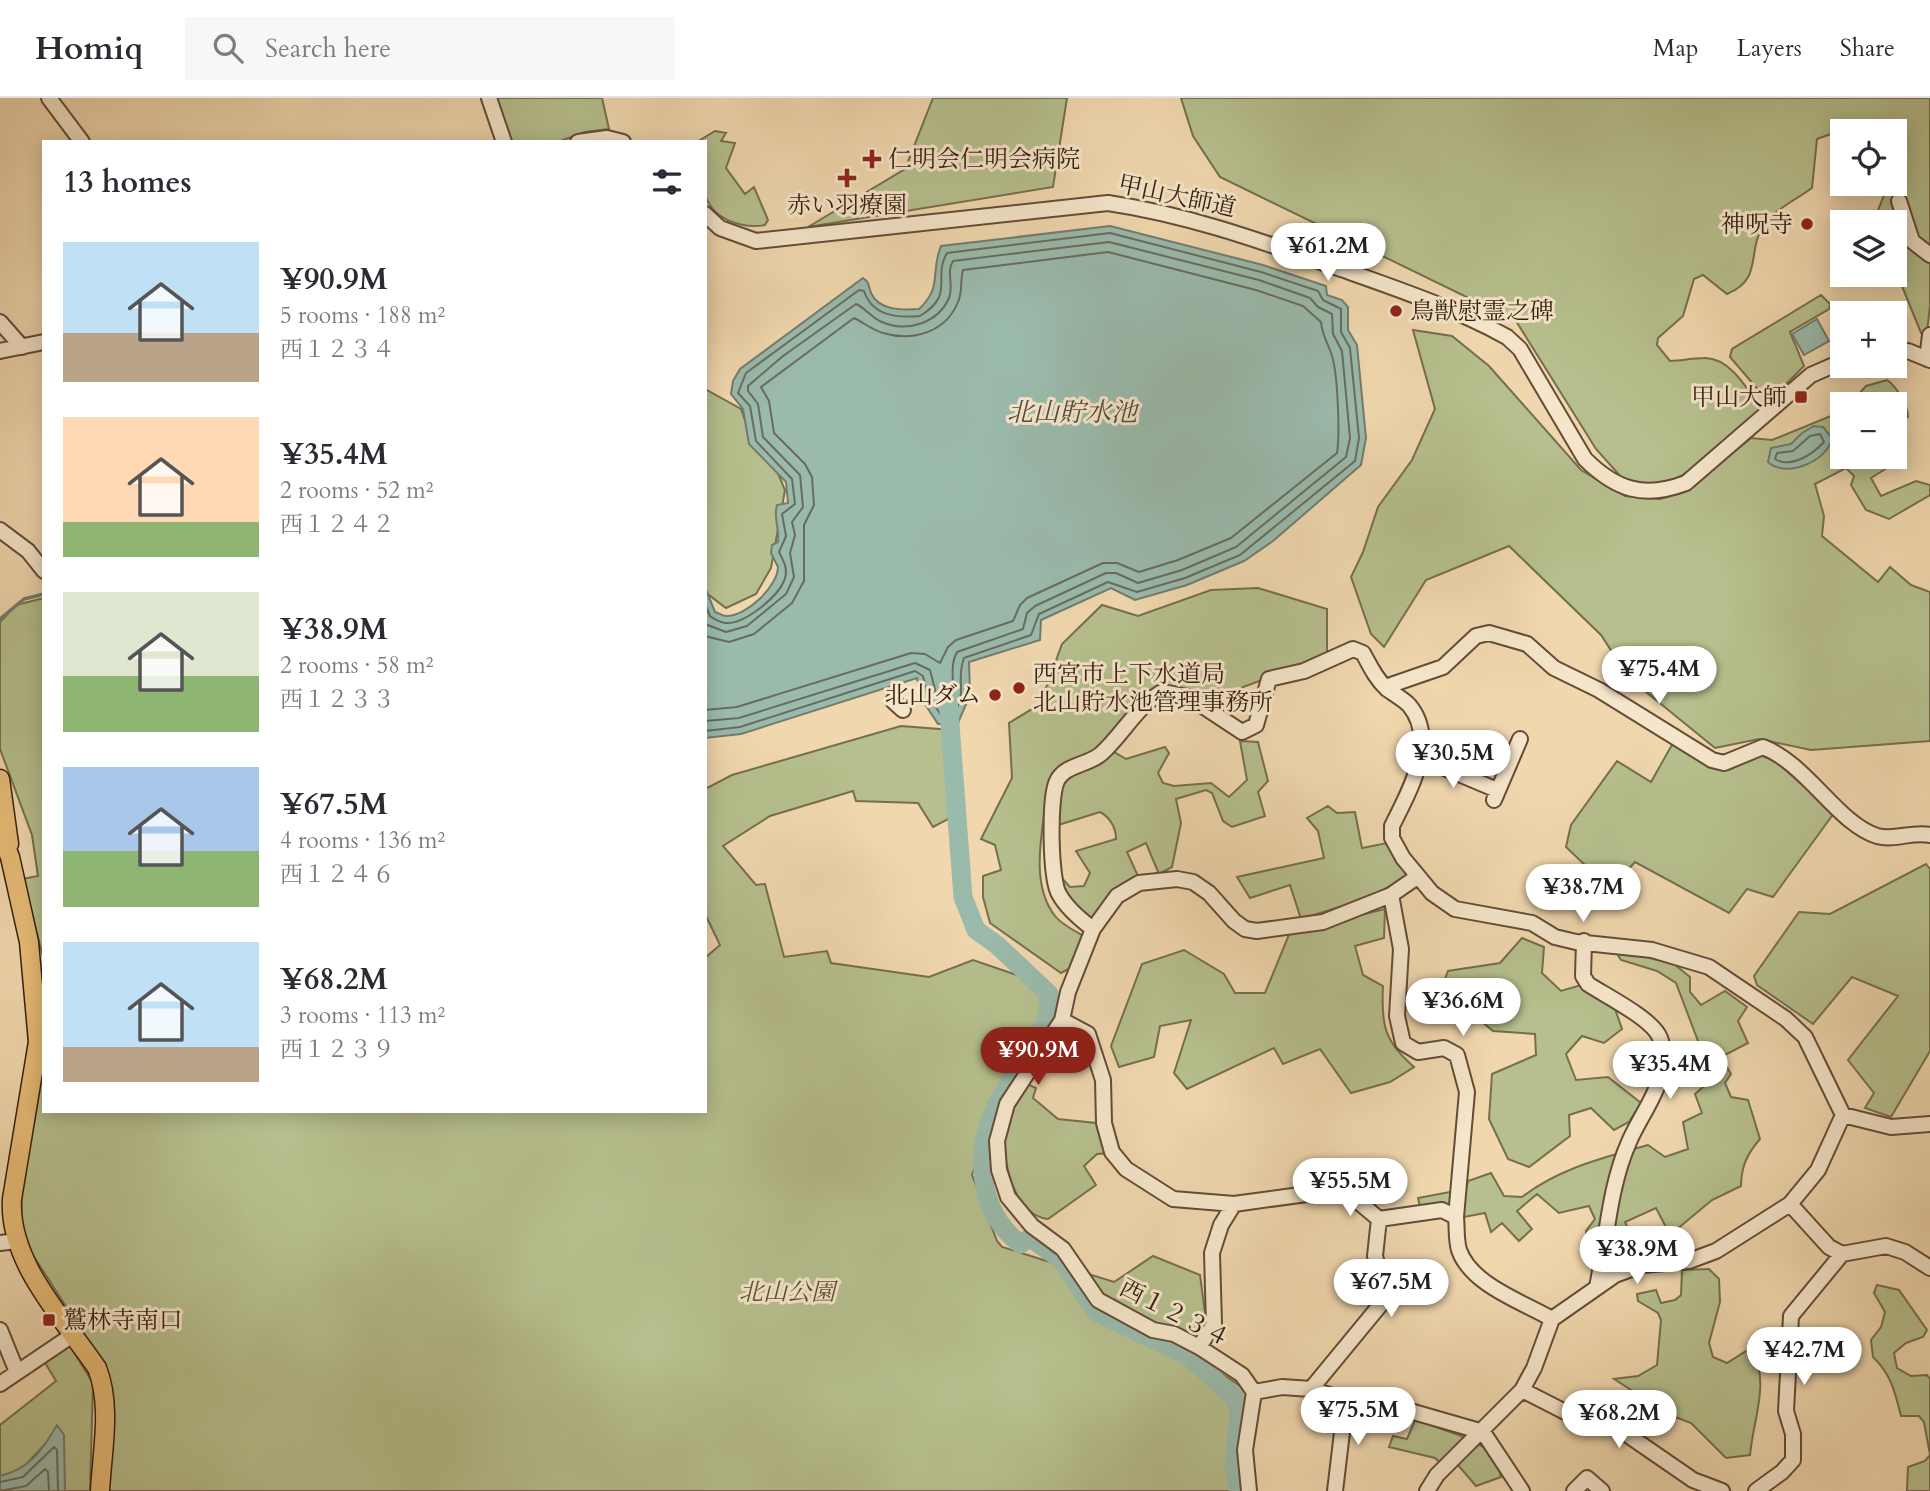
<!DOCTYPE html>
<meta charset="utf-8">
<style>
body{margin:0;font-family:Cardo,"Noto Serif JP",serif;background:#f7f7f7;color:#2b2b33;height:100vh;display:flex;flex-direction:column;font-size:26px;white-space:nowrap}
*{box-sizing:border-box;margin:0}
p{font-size:23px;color:#7c7c81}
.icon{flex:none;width:38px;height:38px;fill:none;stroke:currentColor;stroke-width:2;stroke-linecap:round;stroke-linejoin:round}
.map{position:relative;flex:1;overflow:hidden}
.panel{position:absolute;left:42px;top:42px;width:665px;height:973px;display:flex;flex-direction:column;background:#fff;border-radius:0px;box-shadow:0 4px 18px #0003}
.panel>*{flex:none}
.tools{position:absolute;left:1830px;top:21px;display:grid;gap:14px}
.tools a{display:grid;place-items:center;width:77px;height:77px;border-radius:0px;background:#fff;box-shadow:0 4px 18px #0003;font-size:35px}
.price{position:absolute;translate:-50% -60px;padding:0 16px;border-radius:24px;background:#fff;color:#222;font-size:23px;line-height:46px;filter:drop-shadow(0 2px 4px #0008)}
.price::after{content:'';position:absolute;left:50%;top:42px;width:21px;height:16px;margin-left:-10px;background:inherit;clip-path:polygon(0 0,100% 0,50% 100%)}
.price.current{background:#8f2418;color:#fff}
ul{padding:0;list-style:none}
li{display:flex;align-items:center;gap:21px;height:175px;padding:0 21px}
li span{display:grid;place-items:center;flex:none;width:196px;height:140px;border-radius:0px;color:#555}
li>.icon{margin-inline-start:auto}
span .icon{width:84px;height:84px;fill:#fffc;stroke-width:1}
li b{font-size:30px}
h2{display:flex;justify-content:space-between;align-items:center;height:84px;padding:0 21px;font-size:30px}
header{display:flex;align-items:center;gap:42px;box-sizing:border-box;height:98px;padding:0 35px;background:#fff;border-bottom:2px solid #e1e1e2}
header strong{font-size:33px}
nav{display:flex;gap:38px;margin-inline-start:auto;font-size:24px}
.search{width:490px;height:63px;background:#f7f7f7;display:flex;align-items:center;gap:18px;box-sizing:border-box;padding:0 24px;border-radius:0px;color:#7c7c81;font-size:26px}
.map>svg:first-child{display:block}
.green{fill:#b6bf8d;stroke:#766e4e;stroke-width:2}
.water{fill:#9abaac;stroke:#727c6d;stroke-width:2}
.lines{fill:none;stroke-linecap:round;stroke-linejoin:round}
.shore{stroke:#686c5e;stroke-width:2}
.stream{stroke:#727c6d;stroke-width:3.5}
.river{stroke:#9abaac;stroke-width:19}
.minor-casing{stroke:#644c37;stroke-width:18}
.major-casing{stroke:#351e0f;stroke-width:21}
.minor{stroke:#f5e5ca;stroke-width:14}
.major{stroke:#e8bc77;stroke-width:18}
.poi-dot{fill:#8f2418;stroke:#f5e5ca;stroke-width:2.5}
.labels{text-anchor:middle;stroke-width:6;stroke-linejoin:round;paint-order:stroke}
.poi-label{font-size:24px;fill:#351e0f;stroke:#f5e5ca;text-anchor:start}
.street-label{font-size:24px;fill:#351e0f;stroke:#f5e5ca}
.park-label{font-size:24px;font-style:italic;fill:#5c4e35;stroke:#f5e5ca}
.water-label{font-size:26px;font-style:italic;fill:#534d3e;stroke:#f5e5ca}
</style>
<header>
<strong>Homiq</strong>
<div class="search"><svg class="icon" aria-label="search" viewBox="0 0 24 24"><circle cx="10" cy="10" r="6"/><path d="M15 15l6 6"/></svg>Search here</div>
<nav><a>Map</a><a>Layers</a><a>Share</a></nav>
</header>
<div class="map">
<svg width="1930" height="1393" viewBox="0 0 1930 1393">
<rect width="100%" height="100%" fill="#f0d7ae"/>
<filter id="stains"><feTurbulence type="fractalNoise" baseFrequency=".00286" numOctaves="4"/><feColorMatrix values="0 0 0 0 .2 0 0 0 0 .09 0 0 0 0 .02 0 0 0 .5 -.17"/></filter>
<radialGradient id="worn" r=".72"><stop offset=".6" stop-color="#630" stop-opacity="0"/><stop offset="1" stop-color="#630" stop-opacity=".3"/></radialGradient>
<path class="green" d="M493 0H602L609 31 585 34 558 44H508Z
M933 0H1067L1053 89 808 129 905 71Z
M1181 0H1930V207L1927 234 1921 235 1895 171V124H1876L1875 120 1884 97 1883 86H1895V33H1866L1864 29 1853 28 1817 41 1812 90C1797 101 1774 112 1764 127 1746 153 1764 181 1727 196L1703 177 1694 181 1683 218 1658 240 1657 247 1670 263C1681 263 1692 260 1704 260 1730 259 1748 292 1761 311L1760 315 1698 368 1672 383 1651 387 1622 380 1596 351 1516 223 1220 79 1193 38Z
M715 33 726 35 721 43 735 45 726 70 745 96 754 89 768 122 765 127C743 131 714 122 706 99 701 84 705 59 705 44H697Z
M1821 197 1830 206 1829 211 1790 234 1804 268 1771 301H1766L1730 259 1732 251Z
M1413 232 1452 238 1489 268 1581 372 1625 398 1660 401 1684 394 1751 340 1772 342 1843 313V359H1889L1887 370 1871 380 1881 398 1916 383 1930 387V397L1889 421 1866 412 1851 387 1854 378 1846 370 1815 386 1824 418 1822 438 1878 484 1890 469 1911 487 1930 494V643L1811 652 1759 641 1715 650 1629 580 1601 537 1509 448 1426 482 1384 549 1371 536 1351 479 1363 454 1378 409 1412 362 1435 311Z
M1887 282C1896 288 1908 307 1908 319L1895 328V306H1850L1866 288Z
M705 291 741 311 752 342 772 361 785 392 771 470 756 496 726 510 705 494Z
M1258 490 1327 511V558L1216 599 1161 589 1096 653 1048 688C1044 727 1028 784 1055 818 1062 827 1077 834 1087 840L1074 868 1061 875 990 825 983 799V778L1001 772 995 747 981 741 1012 680 1009 625 1040 606 1062 546 1102 507 1138 518 1211 492Z
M44 500V862L22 781 38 778 32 737 0 651V524L16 507Z
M901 628 952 632 958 716 933 729 918 705 856 703 853 693 770 718 723 748 756 787 765 786 784 859 827 853 831 865 929 879 973 862 1043 886 1047 912 995 1012 972 1077 997 1143 1002 1149 1114 1184 1153 1158 1200 1177 1207 1230 1194 1258 1248 1293 1238 1338 1247 1393H107L111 1305 108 1274 22 1140 21 1090 29 1018 44 974V1013H705V860L720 847 705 816V691L732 677Z
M1240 643 1258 644 1268 683 1258 694 1265 718 1232 729 1223 723 1212 695 1206 692 1176 701 1181 725 1172 769 1159 776 1146 745 1127 754 1138 778 1117 791 1089 823 1064 796 1058 776 1070 789 1084 788 1090 775 1076 753 1116 741C1116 730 1110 719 1100 714L1058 727 1060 685 1114 654 1126 661 1165 649 1169 655 1158 675 1163 685 1174 688 1211 685 1229 699 1247 682Z
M1673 645 1729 672 1760 657 1774 662 1834 715 1773 799 1747 791 1729 815 1635 764 1610 791 1566 749 1571 727 1617 663 1651 684Z
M1328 708 1337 715 1355 714 1362 750 1387 745 1407 778 1371 799 1301 821 1290 787 1250 800 1237 779 1324 760 1318 733 1307 720Z
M1926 766 1930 771V953L1891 1019 1865 1010 1874 995 1848 962 1898 898 1852 879 1813 926 1757 887 1754 878 1799 814 1830 816Z
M1385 811 1384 840 1355 848 1363 877 1383 888C1381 927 1384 943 1414 969L1390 984 1351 995 1320 951 1283 966 1274 950 1187 991 1174 975 1191 922 1160 928 1154 959 1119 969 1111 948 1142 866 1184 852 1224 876 1235 895H1265L1290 834Z
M1522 840 1544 849 1542 875 1561 893 1581 887 1614 908 1622 931 1604 945 1582 938 1566 956 1576 982 1608 979 1641 1005 1629 1024 1614 1032 1591 1010 1569 1017 1570 1038 1529 1069 1508 1061 1489 1021 1492 976 1536 957 1535 936 1493 933 1481 923 1445 914 1437 902 1448 873 1500 865Z
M1614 851 1674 866 1690 879V894L1701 907 1725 893 1747 909 1738 923 1748 945 1721 959 1731 976 1725 985 1731 999 1748 1002 1760 1041C1747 1056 1741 1069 1741 1088L1712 1102 1670 1137 1656 1110 1625 1124 1636 1148 1655 1156 1624 1163 1604 1176C1588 1165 1588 1152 1586 1133L1595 1121 1589 1108 1559 1115 1537 1096 1517 1113 1532 1131 1519 1143 1502 1125 1491 1134 1485 1115 1464 1119 1451 1107 1420 1109 1418 1100 1466 1091 1468 1083 1491 1075 1504 1098 1522 1099C1560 1070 1603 1060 1648 1047L1665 1059 1688 1051 1683 1024 1702 1015 1695 996 1713 980 1705 965 1694 968 1690 949 1698 943 1676 885 1657 873 1621 862Z
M1027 986 1036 990 1033 1000 1058 1021 1096 1025 1109 1055 1097 1056 1084 1068 1096 1087 1048 1121C1013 1117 1000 1058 1006 1030 1009 1015 1020 999 1027 986Z
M1709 1171 1719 1181 1720 1204 1709 1245 1713 1259 1727 1265 1751 1250C1771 1282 1753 1322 1750 1357L1726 1360 1691 1325 1670 1317 1614 1281 1638 1278 1657 1267 1661 1222 1658 1215 1638 1203 1637 1196 1656 1192 1661 1205 1675 1202 1681 1197 1682 1172Z
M1877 1187 1899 1192 1927 1232 1923 1239 1906 1245 1894 1255 1897 1270 1911 1278 1927 1277 1930 1281V1393H1907L1908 1369 1925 1363 1930 1357 1924 1324 1919 1318H1901C1895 1294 1891 1276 1873 1259L1871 1242 1881 1229 1885 1214 1874 1195Z
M68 1245 93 1285 90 1393H65L64 1380 47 1344 20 1373 0 1378V1327L56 1283 44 1263Z
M1416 1320C1447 1339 1493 1335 1501 1379L1476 1388 1458 1367 1449 1373 1435 1360 1389 1349 1393 1338 1407 1341Z"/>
<path class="water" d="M1110 128 1263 167 1326 188 1327 197 1342 202 1348 209V232L1357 247 1366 340 1361 367 1273 443 1244 463 1187 487 1135 502 1111 490 1041 522 1040 542 969 564 970 597 958 625 938 626 921 600 917 580 741 636 705 640V489L715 514C719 515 722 518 726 518 746 519 778 488 778 469L771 455 772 447 778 444C780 431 773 421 777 407L788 405 786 384 749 346 743 311 731 296 733 283 740 271 863 180C870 185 868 187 871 195 879 213 903 212 919 211 943 189 930 174 941 148Z
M1817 221 1829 243 1804 257 1792 236Z
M1814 328 1823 329 1832 340C1828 363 1786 381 1768 364L1771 350 1791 346 1802 335Z
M57 1327 64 1337 65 1393H0V1378C29 1371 42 1353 57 1327Z"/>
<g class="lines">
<path class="shore" d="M1820 336 1824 344C1813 356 1791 371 1775 361L1777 355 1793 353 1810 338Z
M705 506 710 518C714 521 720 524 725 525 744 527 780 498 785 480 788 470 783 462 779 454L786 438 782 416 795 406 792 381 756 343 750 308 738 295 746 275 859 192 864 193C872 218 897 220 920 218 956 196 932 180 947 155L1110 135 1261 174 1318 193 1323 202 1341 211V234L1350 250 1359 340 1355 363 1240 457 1185 480 1137 494 1108 484 1039 516 1031 537 964 560C955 583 969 595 952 618L941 617 928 598 923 578 915 573 740 629 705 633
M705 526 726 534 747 528 786 496 794 479 790 455 795 437 792 424 803 409 800 377 763 339 758 306 748 293V288L783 258 856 206C864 209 872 220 882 224 907 235 938 225 949 200 954 187 946 174 953 163L1109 144 1259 182 1310 200 1318 209 1332 216 1333 236 1342 253 1350 340 1346 359 1236 449 1182 472 1138 485 1116 475H1106L1035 508 1027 515 1023 531 957 554C947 571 959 591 947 607L936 595 930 572 915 565 739 620 705 623
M705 538 729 544 754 536 792 505 804 483V427L814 407 812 379 805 366 774 335 769 303 761 289 854 220C863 224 872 232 883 235 913 244 946 234 958 204 963 193 960 181 963 172L1108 154 1256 192 1303 208 1321 224C1322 237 1327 243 1331 255 1338 273 1340 336 1337 355L1231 440 1178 462 1139 474 1117 465H1103L1027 500 1020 507 1013 523 956 542 948 549 940 565 925 556 911 555 737 609 705 612
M0 1384 23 1379 54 1349 57 1352 58 1393
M0 1393 26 1388 45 1371 48 1374 49 1393"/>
<path class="stream" d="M0 521 24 501 44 496"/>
<path class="river" d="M948 600 963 799 976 832 997 847 1049 896C1052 939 1012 972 995 1010 974 1057 978 1113 1020 1146L1030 1140 1062 1162 1096 1214 1188 1258 1234 1299 1239 1313 1234 1372 1239 1393"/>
<g class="minor-casing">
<path id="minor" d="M49 0 82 44
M489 0 504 44
M578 44 607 40 623 44
M1899 103 1912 143 1930 157
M705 116 720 130 756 143 1108 105C1190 117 1266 145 1344 172 1398 191 1456 211 1507 239L1520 251 1585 361C1616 392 1644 401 1686 385L1811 277 1843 263
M0 224 22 249
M0 253 44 244
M1895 253H1908L1930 262
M1927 261 1930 237
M0 432 28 453 44 473
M1385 589 1443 569 1476 538 1489 535 1527 546 1554 570 1599 592 1712 662 1724 665 1763 649C1807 666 1838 726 1877 738 1895 743 1912 733 1930 737
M893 603 903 612
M1421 660 1497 692
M1494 702 1520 641
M1391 797 1401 851 1397 918 1403 945 1418 954 1444 950 1457 957 1467 994 1456 1119
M1093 831C1081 822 1066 809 1059 796 1050 781 1049 699 1057 683 1065 666 1090 667 1102 655 1123 636 1137 608 1162 594L1189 599 1242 634 1256 627 1269 581 1304 573 1353 551 1363 555C1370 568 1376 581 1387 591 1394 596 1403 601 1409 607 1439 643 1409 693 1392 728V740L1403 760 1432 795 1455 811 1532 825 1555 839 1576 844 1652 852 1709 869 1786 921 1805 939 1843 1017 1891 1029 1930 1026
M1584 843 1583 878 1588 886C1606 898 1653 921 1660 940 1674 978 1643 1011 1629 1044 1609 1089 1607 1141 1597 1189
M1062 922 1088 936 1103 982 1104 1025 1112 1054 1126 1071 1173 1101 1234 1106
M1790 1106 1829 1149 1842 1156 1886 1148 1905 1154 1930 1170
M0 1145 16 1143
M0 1232 17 1274
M1199 1249 1214 1226 1212 1155 1221 1127 1234 1106 1343 1091 1379 1121 1442 1112 1456 1119C1457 1129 1456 1142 1459 1152 1471 1187 1523 1204 1552 1221
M0 1286 74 1236
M1311 1291 1386 1200 1375 1158 1379 1121
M1522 1292 1575 1319 1619 1331 1693 1382 1722 1393
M1254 1294 1282 1289 1311 1291 1369 1310 1396 1309 1483 1334 1522 1393
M1249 1393 1245 1352 1254 1294 1242 1277 1199 1249 1174 1236 1153 1232 1098 1202 1063 1151 1032 1128 1008 1099 999 1072 997 1043 1007 1006 1062 922 1068 894 1093 831 1117 798 1139 785 1177 781 1193 784 1209 795 1234 823 1245 831 1257 833 1323 824 1391 797 1417 779
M1335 1393 1346 1301
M1427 1393 1437 1377 1522 1292 1534 1270 1552 1221 1615 1177 1642 1167 1689 1163 1716 1153 1790 1106 1818 1072 1843 1017
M1574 1393 1587 1380 1602 1393
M1756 1393 1782 1374 1793 1362V1336L1786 1313 1791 1218 1842 1156"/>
</g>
<g class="major-casing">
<path id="major" d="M0 681 9 746
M0 734 10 759 29 844 38 944 12 1101C8 1164 63 1220 97 1270 112 1308 102 1353 100 1393"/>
</g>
<use href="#minor" class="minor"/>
<use href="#major" class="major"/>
</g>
<g class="poi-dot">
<path d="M868.5 50.5h7v7h7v7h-7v7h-7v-7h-7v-7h7z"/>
<path d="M843.5 69.5h7v7h7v7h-7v7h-7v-7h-7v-7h7z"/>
<circle cx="1807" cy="126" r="7"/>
<circle cx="1396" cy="213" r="7"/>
<rect x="1794" y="292" width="14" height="14" rx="3.5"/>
<circle cx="1019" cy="590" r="7"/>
<circle cx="995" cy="597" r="7"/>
<rect x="42" y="1215" width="14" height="14" rx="3.5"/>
</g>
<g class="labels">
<g class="poi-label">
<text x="888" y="69">仁明会仁明会病院</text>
<text x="847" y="115" text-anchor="middle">赤い羽療園</text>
<text x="1793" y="134" text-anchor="end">神呪寺</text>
<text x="1410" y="221">鳥獣慰霊之碑</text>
<text x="1787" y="307" text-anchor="end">甲山大師</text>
<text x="1033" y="584">西宮市上下水道局<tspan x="1033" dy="28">北山貯水池管理事務所</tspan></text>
<text x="981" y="605" text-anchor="end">北山ダム</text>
<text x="63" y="1230">鷲林寺南口</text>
</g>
<g class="street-label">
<text transform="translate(1177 98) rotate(12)" y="8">甲山大師道</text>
<text transform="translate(1175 1215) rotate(27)" y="8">西１２３４</text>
</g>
<g class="park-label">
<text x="787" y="1202">北山公園</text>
</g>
<g class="water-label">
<text x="1072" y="323">北山貯水池</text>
</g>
</g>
<rect width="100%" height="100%" filter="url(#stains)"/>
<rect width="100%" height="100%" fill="url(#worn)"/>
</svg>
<div class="tools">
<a><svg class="icon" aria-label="locate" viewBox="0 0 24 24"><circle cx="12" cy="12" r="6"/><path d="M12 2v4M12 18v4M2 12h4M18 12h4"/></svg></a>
<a><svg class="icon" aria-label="layers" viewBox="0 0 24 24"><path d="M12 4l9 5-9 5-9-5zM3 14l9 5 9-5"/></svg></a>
<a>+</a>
<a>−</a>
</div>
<b class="price" style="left:1328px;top:185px">¥61.2M</b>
<b class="price" style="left:1659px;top:608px">¥75.4M</b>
<b class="price" style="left:1453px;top:692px">¥30.5M</b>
<b class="price" style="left:1583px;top:826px">¥38.7M</b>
<b class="price" style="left:1463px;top:940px">¥36.6M</b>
<b class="price current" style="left:1038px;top:989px">¥90.9M</b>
<b class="price" style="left:1670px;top:1003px">¥35.4M</b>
<b class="price" style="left:1350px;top:1120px">¥55.5M</b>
<b class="price" style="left:1637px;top:1188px">¥38.9M</b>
<b class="price" style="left:1391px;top:1221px">¥67.5M</b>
<b class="price" style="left:1804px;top:1289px">¥42.7M</b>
<b class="price" style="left:1358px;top:1349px">¥75.5M</b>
<b class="price" style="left:1619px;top:1352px">¥68.2M</b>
<section class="panel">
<h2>13 homes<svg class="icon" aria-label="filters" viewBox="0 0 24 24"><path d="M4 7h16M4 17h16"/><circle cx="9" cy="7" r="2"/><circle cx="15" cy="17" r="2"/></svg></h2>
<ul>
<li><span style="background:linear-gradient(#bfe0f5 65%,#b9a48a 0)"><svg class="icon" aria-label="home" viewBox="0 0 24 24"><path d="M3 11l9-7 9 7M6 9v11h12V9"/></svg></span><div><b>¥90.9M</b><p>5 rooms · 188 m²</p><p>西１２３４</p></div></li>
<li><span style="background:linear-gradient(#ffd9b3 75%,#8fb573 0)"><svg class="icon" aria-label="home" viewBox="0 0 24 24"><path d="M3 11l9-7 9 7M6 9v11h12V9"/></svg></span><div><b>¥35.4M</b><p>2 rooms · 52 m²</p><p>西１２４２</p></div></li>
<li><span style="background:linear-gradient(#dfe7d0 60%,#8fb573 0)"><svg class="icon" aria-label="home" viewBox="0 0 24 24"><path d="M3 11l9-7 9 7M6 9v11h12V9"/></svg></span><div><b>¥38.9M</b><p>2 rooms · 58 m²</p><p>西１２３３</p></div></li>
<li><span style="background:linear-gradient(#a9c7e8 60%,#8fb573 0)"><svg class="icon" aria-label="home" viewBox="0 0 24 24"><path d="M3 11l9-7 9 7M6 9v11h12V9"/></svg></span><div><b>¥67.5M</b><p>4 rooms · 136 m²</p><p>西１２４６</p></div></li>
<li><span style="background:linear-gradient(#bfe0f5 75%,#b9a48a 0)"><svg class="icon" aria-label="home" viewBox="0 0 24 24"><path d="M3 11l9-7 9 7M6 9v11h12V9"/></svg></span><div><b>¥68.2M</b><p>3 rooms · 113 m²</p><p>西１２３９</p></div></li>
</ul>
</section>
</div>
